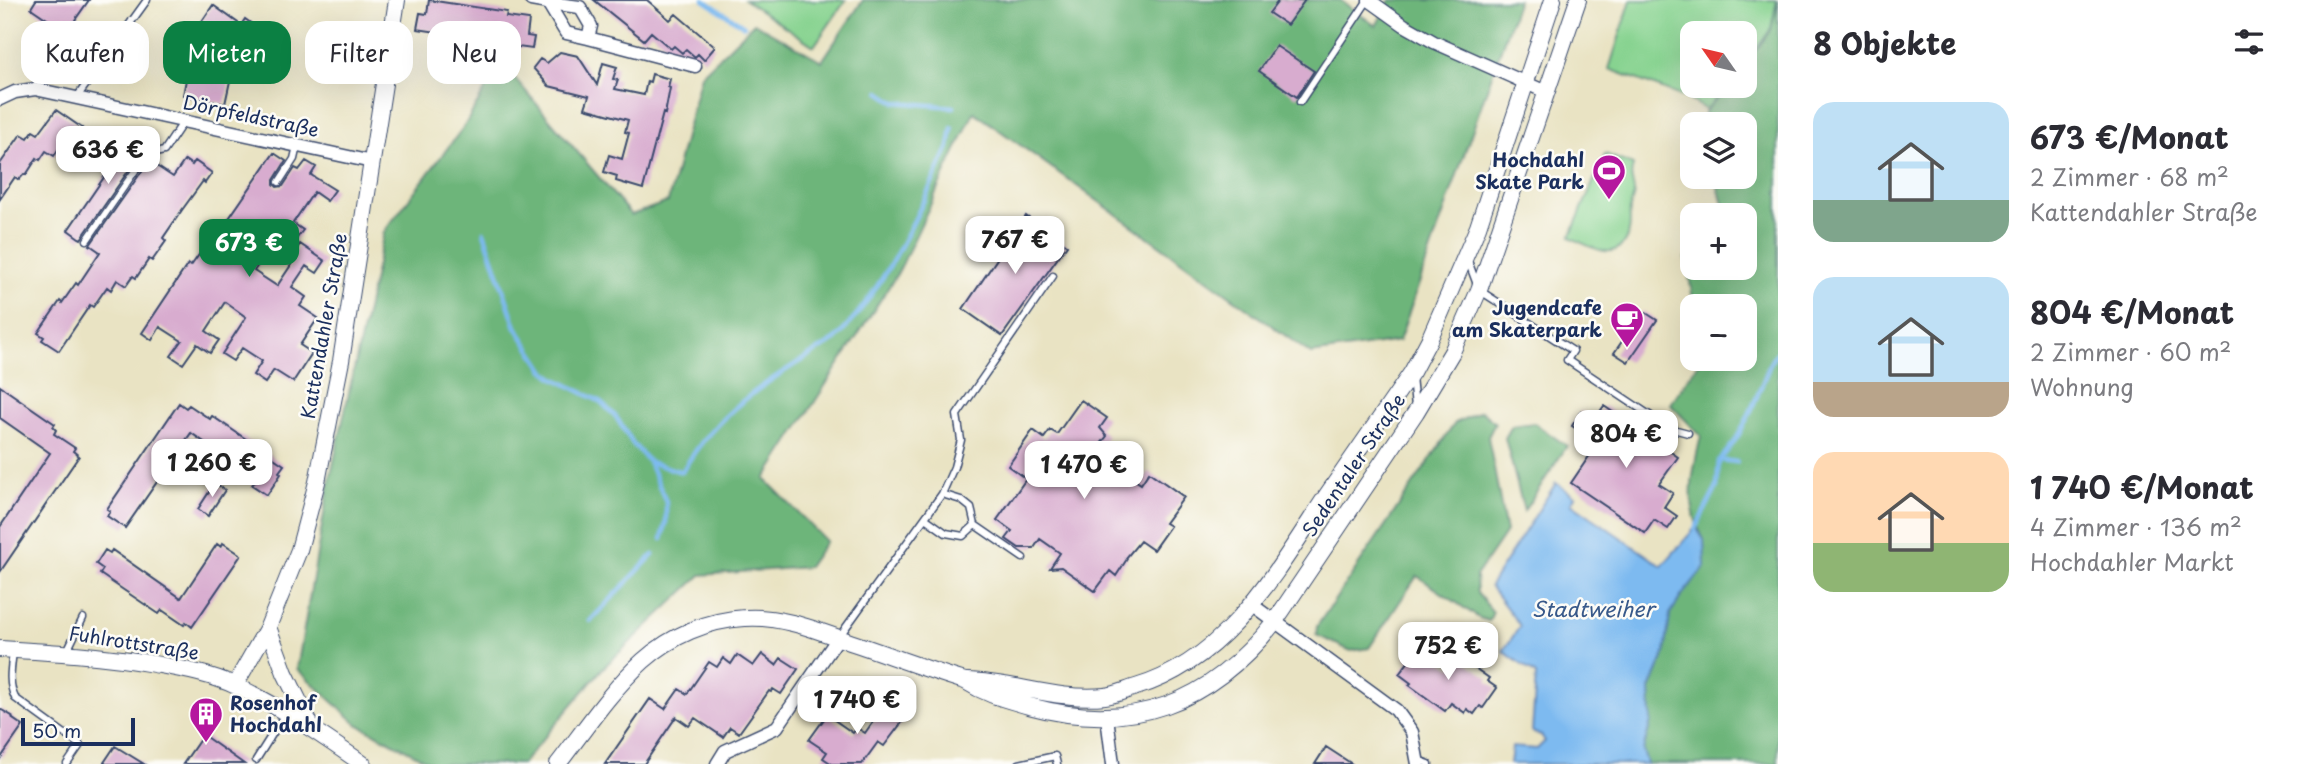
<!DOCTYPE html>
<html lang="de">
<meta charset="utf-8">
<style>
body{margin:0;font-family:"Playpen Sans",sans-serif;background:#f2f2f3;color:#2b2b33;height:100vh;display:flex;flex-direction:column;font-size:26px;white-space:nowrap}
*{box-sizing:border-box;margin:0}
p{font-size:23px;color:#7c7c81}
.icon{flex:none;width:38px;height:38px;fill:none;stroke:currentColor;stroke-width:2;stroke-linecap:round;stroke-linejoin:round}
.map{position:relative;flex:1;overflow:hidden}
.sheet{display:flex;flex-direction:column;background:#fff;width:525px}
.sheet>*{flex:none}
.banner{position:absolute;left:21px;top:21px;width:665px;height:63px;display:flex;gap:14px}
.needle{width:46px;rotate:304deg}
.fabs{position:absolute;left:1680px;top:21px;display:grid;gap:14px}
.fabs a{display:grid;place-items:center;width:77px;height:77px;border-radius:14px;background:#fff;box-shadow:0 7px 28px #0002;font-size:35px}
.scale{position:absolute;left:21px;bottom:18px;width:114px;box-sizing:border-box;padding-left:7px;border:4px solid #1b2f5e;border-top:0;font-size:19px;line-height:24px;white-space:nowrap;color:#1b2f5e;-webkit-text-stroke:5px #fdfcf7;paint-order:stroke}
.price{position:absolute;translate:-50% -60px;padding:0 16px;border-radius:14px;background:#fff;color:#222;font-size:23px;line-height:46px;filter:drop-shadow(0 2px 4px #0008)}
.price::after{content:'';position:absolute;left:50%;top:42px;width:21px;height:16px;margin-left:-10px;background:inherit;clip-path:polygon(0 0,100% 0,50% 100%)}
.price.selected{background:#0b8043;color:#fff}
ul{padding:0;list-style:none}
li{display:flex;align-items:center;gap:21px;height:175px;padding:0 35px}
li span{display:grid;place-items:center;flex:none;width:196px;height:140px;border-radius:21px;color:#555}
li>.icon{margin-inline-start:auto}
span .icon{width:84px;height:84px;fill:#fffc;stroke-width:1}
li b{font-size:30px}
h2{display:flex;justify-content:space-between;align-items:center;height:84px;padding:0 35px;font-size:30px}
.pill{padding:0 24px;border-radius:21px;background:#fff;box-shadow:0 7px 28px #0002;font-size:24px;line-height:63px}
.pill.selected{background:#0b8043;color:#fff}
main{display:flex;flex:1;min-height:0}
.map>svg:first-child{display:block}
.green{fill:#87d390;stroke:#518177;stroke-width:2}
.forest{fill:#6db57a;stroke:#44726c;stroke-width:2}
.water{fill:#7dbaf0;stroke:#4c74a7;stroke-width:2}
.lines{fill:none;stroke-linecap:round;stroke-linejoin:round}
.stream{stroke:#7dbaf0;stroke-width:4.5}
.building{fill:#d8accf}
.service-casing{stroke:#3a4a6d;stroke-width:9}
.minor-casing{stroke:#3a4a6d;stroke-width:15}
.tertiary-casing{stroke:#3a4a6d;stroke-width:18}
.service{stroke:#fff;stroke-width:6}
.minor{stroke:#fff;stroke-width:12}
.tertiary{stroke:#fff;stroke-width:16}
.labels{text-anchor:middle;stroke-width:5;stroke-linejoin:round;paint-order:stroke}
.street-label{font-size:19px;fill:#1b2f5e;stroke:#fdfcf7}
.poi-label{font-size:19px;font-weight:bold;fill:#1b2f5e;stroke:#fdfcf7;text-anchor:end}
.water-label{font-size:21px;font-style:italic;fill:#38598a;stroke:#fdfcf7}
</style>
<main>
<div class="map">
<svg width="1778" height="764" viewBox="0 0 1778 764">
<rect width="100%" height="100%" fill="#fdfcf7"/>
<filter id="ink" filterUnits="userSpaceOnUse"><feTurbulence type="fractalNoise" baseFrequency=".0143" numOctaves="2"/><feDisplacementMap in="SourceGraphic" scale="14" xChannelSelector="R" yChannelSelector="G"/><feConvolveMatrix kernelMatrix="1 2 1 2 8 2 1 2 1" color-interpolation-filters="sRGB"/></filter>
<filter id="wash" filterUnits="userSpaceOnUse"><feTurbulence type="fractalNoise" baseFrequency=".00686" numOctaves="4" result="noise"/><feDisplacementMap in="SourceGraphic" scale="28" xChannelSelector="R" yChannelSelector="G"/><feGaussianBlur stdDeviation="1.57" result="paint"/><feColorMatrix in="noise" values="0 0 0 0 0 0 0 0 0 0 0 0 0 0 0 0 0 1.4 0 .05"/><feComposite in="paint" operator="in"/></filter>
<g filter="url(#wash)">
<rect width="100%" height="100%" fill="#e9e3c3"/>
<path class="green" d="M745 0H846L814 46Z
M1631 0H1777L1771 29 1745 66V33H1692V86H1728L1706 110 1686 98 1609 69Z
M1605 154 1633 165C1629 180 1633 179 1634 192 1634 198 1631 203 1630 208 1629 216 1631 223 1629 231 1620 266 1591 247 1570 237Z"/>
<path class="forest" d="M863 0H1340L1376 26 1390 0H1518L1399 341 1311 354 974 112 899 271 765 479 826 541 808 567 701 575 603 668 522 764H433L357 724 297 669 330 479 384 232 465 125 501 62 631 215 668 202 701 75 754 23 822 61Z
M1778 0V764H1647L1643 750 1651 721 1650 689 1665 653 1670 614 1682 595 1704 540C1684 504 1692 474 1701 436L1670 404 1702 359H1745V306H1694L1686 258 1692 253V268H1745V215H1722L1725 210 1715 177H1745V124H1701L1706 110 1728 86H1745V66L1771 29Z
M1481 411 1495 423 1488 437 1506 532 1476 576 1477 593 1493 612 1489 621 1479 618 1417 576 1369 648 1351 651 1316 635 1317 626 1455 423Z
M1534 423 1567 446 1524 511 1505 438 1512 426Z"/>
<path class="water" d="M1556 483 1575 496 1571 503 1662 566 1696 527 1704 540 1705 567 1682 595 1670 614 1665 653 1650 689 1651 721 1643 750 1647 764H1510L1512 747 1537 749 1545 741 1541 735 1532 732 1536 675 1503 651 1520 626 1490 586Z"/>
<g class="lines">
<path class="stream" d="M704 0 744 26
M880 92 895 102 954 107
M484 232 516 327 544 370 554 378 601 402 616 417 633 444 649 462 666 502V523L662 539
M1719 460 1737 462
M649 462 682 472C718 408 774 377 835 340 888 284 917 215 949 147L952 128
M1695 529 1717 487 1719 460C1745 436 1759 389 1773 357L1778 352
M590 621 653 555"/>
</g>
<g id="blocks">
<path class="building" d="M36 0H89L75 20 78 23 67 38 48 24 50 21 31 8Z
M429 0 507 12 506 17 529 20 527 36 534 37 532 49 510 46V43L417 29 420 13 427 14Z
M594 0H647L670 20 676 14 715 47 704 60 698 54 695 57 686 49 682 53 674 46 671 49 651 32 644 40Z
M1279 0H1305L1287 25 1269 13Z
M213 5 241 25 245 19 263 32 230 81 225 104 183 95 190 59 181 52Z
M1276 46 1314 71 1297 97 1259 71Z
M560 52 578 56 597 85 603 63 617 67 613 79 618 80 615 89 644 95 647 81 650 82 652 74 670 79 668 87 670 88 665 114 663 113 643 189 616 181 617 176 604 172 609 155 622 159 629 133 625 132 628 120 585 108 589 96 549 86 533 68 540 59 547 63Z
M56 110 82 128 75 138 72 136 61 152 58 150 54 156 46 151 40 160 37 158 26 175 24 174 19 180 15 177 0 199V164L21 134 28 138 33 131 38 134Z
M135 132 146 140 138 153 140 154 81 239 79 238 68 230Z
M274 153 286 161 274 180V184L277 187 283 186 295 168 299 170 306 161 316 167 311 175 335 190 327 201 314 192 293 223 303 230 294 242 280 233 254 271 277 286 295 259 292 257 300 244 325 261 317 273 306 266 292 287 306 297 300 306 318 318 300 345 312 353 293 382 274 370 265 383 253 375 262 361 242 348 233 361 222 354 246 317 225 302 206 331 219 340 210 353 197 344 183 364 171 356 182 341 160 327 152 340 142 333 188 264 191 266 213 235 216 237Z
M185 160 192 165 195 161 212 173 205 183 203 181 182 210 163 238 166 241 152 261 149 259 136 278 133 276 126 286 117 280 111 290 107 287 93 307 90 305 59 351 42 340 44 337 38 333 60 301 62 303 76 283 78 285 100 252 90 245 149 161 173 177Z
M1026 216 1067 245 1002 336 963 309Z
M1643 311 1657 320 1628 362 1614 353Z
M0 386 55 424 53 427 56 430 54 434 75 448 73 451 79 456 0 572V527L50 453 0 418Z
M1081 400 1107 418 1100 428 1107 436 1100 445 1111 452 1104 462 1110 474H1126L1141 484 1149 472 1184 497 1165 523 1170 526 1153 550 1140 541 1126 558 1127 559 1116 576 1110 571 1095 591 1061 567 1050 568 1060 553 1040 539 1034 548H1019L1006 539 1012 531 997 520 1026 479 1008 466 1033 430 1044 438 1050 430 1057 434Z
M179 403 186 408 189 405 210 419 212 416 284 465 279 472 281 474 267 495 252 485 257 479 191 433 125 528 107 516 110 511 107 509Z
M1604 406 1678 457 1659 484 1673 493 1664 507 1677 516 1668 529 1654 520 1645 533 1571 483 1598 443 1572 426 1581 411 1594 420Z
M215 483 225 490 208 516 198 509Z
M223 543 241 555 192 627 186 622 184 625 162 610 159 614 100 574 103 569 96 564 105 550 110 553 112 550 181 598 217 544 221 547Z
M1414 646 1428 656 1430 653 1452 668 1459 657 1489 678 1487 681 1497 688 1483 708 1480 706 1474 714 1467 709 1465 713 1451 703 1445 711 1409 685 1411 683 1399 674 1409 661 1406 658Z
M762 654 776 665 781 658 798 669 781 694 773 689 771 692 769 691 739 733 730 727 723 737 695 718 689 726 676 717 644 764H605L650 699 665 709 679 689 687 694 709 662 717 667 723 658 731 664 737 655 753 666Z
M889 699 909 713 884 746 878 742 862 764H832L823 758 827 752 809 740 827 715 853 733 857 728 865 733Z
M0 709 12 716 13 719 23 726 0 759Z
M203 735 244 764H183Z
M115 746 144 764H103Z
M1326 747 1352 764H1315Z"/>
</g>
</g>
<g filter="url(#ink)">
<use href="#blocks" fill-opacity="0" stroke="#3a4a6d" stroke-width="2"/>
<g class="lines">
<g class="service-casing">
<path id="service" d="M77 97 147 0
M1300 102 1368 0
M279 182 294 159 297 146
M87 240 146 155 164 151 184 121
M1467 258 1479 290 1573 351 1567 360 1669 428 1688 433
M1412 376 1415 407
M925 518 946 533 963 536 975 525 971 508 961 500 942 494
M975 525 1023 558
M839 637 942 494 954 467 961 440 957 415 1053 276
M67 651 83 618
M13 652C11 668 8 683 15 698L80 745 67 764
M256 760 285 714
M1418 760 1429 764
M1019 764 1055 756 1057 764"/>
</g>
<g class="minor-casing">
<path id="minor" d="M531 0 548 3 566 33 588 38
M1369 0 1404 25 1434 42 1546 92
M548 3 580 7 591 26 588 38 695 66
M0 99 15 92 35 89 372 162
M1251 604 1396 710 1412 732 1418 764
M1107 717 1113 764
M717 764 725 751 777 727 838 638"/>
</g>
<g class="tertiary-casing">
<path id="tertiary" d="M268 627 285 673 312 728
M0 649C52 652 103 655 154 664 181 669 211 674 236 686 281 707 323 736 363 764
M968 681C1013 682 1058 701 1105 696 1115 695 1126 690 1136 687 1228 660 1277 570 1327 495 1355 454 1384 413 1412 372L1429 340 1478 227 1553 0
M235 685 268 627 299 550 317 482 341 361 397 0
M558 764C585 729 611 690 643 661 671 636 707 620 745 618 783 615 823 633 859 645 894 657 929 670 965 681 987 695 1005 699 1029 706 1132 734 1210 704 1275 621L1416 412 1452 352 1479 290 1578 0"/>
</g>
<use href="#service" class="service"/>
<use href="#minor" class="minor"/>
<use href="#tertiary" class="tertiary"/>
</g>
</g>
<defs>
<g id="stadium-pin" transform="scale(1.75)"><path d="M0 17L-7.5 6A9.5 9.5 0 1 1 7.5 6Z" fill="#b5179e" stroke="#fdfcf7"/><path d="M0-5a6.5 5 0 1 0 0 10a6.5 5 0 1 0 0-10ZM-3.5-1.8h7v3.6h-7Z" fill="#fff"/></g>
<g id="cafe-pin" transform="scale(1.75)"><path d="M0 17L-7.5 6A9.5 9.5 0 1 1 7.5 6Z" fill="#b5179e" stroke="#fdfcf7"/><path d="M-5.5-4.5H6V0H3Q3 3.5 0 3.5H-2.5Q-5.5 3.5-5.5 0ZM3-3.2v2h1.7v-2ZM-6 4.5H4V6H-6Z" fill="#fff"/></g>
<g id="building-pin" transform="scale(1.75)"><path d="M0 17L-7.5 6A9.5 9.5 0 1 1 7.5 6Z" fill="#b5179e" stroke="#fdfcf7"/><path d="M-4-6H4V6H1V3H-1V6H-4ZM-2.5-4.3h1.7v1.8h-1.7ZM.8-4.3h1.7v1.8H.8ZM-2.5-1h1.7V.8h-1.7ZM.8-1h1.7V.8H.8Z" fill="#fff"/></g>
</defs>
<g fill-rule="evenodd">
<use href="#stadium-pin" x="1609" y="171"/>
<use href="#cafe-pin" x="1627" y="319"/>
<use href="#building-pin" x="206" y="714"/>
</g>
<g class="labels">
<g class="street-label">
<text transform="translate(251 116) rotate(12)" y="7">Dörpfeldstraße</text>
<text transform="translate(324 326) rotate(-80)" y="7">Kattendahler Straße</text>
<text transform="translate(1354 465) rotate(-56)" y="7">Sedentaler Straße</text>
<text transform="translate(134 643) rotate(9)" y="7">Fuhlrottstraße</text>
</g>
<g class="poi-label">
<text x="1584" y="167">Hochdahl<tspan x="1584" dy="22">Skate Park</tspan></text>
<text x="1602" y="315">Jugendcafe<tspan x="1602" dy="22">am Skaterpark</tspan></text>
<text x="230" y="710" text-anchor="start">Rosenhof<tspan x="230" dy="22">Hochdahl</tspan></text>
</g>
<g class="water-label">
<text x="1593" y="617">Stadtweiher</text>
</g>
</g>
</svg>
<div class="fabs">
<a><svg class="needle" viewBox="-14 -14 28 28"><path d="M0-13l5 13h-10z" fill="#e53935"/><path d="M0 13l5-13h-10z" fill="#7c7c81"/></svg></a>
<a><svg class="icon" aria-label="layers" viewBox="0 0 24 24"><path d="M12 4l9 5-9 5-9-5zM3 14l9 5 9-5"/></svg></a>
<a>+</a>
<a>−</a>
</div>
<div class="scale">50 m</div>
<b class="price" style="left:108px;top:186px">636 €</b>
<b class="price" style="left:1015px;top:276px">767 €</b>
<b class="price selected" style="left:249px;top:279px">673 €</b>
<b class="price" style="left:1626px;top:470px">804 €</b>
<b class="price" style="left:212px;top:499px">1 260 €</b>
<b class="price" style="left:1084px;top:501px">1 470 €</b>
<b class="price" style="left:1448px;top:682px">752 €</b>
<b class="price" style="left:857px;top:736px">1 740 €</b>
<div class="banner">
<a class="pill">Kaufen</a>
<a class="pill selected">Mieten</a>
<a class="pill">Filter</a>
<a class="pill">Neu</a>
</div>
</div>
<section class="sheet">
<h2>8 Objekte<svg class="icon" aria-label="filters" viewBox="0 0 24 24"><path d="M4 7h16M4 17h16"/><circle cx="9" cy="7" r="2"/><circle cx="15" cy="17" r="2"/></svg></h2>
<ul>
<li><span style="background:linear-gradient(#bfe0f5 70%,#7fa58c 0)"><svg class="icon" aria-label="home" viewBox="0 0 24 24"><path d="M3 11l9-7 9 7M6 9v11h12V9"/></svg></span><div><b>673 €/Monat</b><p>2 Zimmer · 68 m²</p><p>Kattendahler Straße</p></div></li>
<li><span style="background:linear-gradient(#bfe0f5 75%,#b9a48a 0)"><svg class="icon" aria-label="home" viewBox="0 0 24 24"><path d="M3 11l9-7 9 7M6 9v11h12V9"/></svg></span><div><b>804 €/Monat</b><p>2 Zimmer · 60 m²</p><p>Wohnung</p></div></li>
<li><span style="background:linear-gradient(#ffd9b3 65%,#8fb573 0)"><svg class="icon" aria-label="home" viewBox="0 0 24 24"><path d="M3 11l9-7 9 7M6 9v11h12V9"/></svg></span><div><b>1 740 €/Monat</b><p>4 Zimmer · 136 m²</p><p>Hochdahler Markt</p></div></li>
</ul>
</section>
</main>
